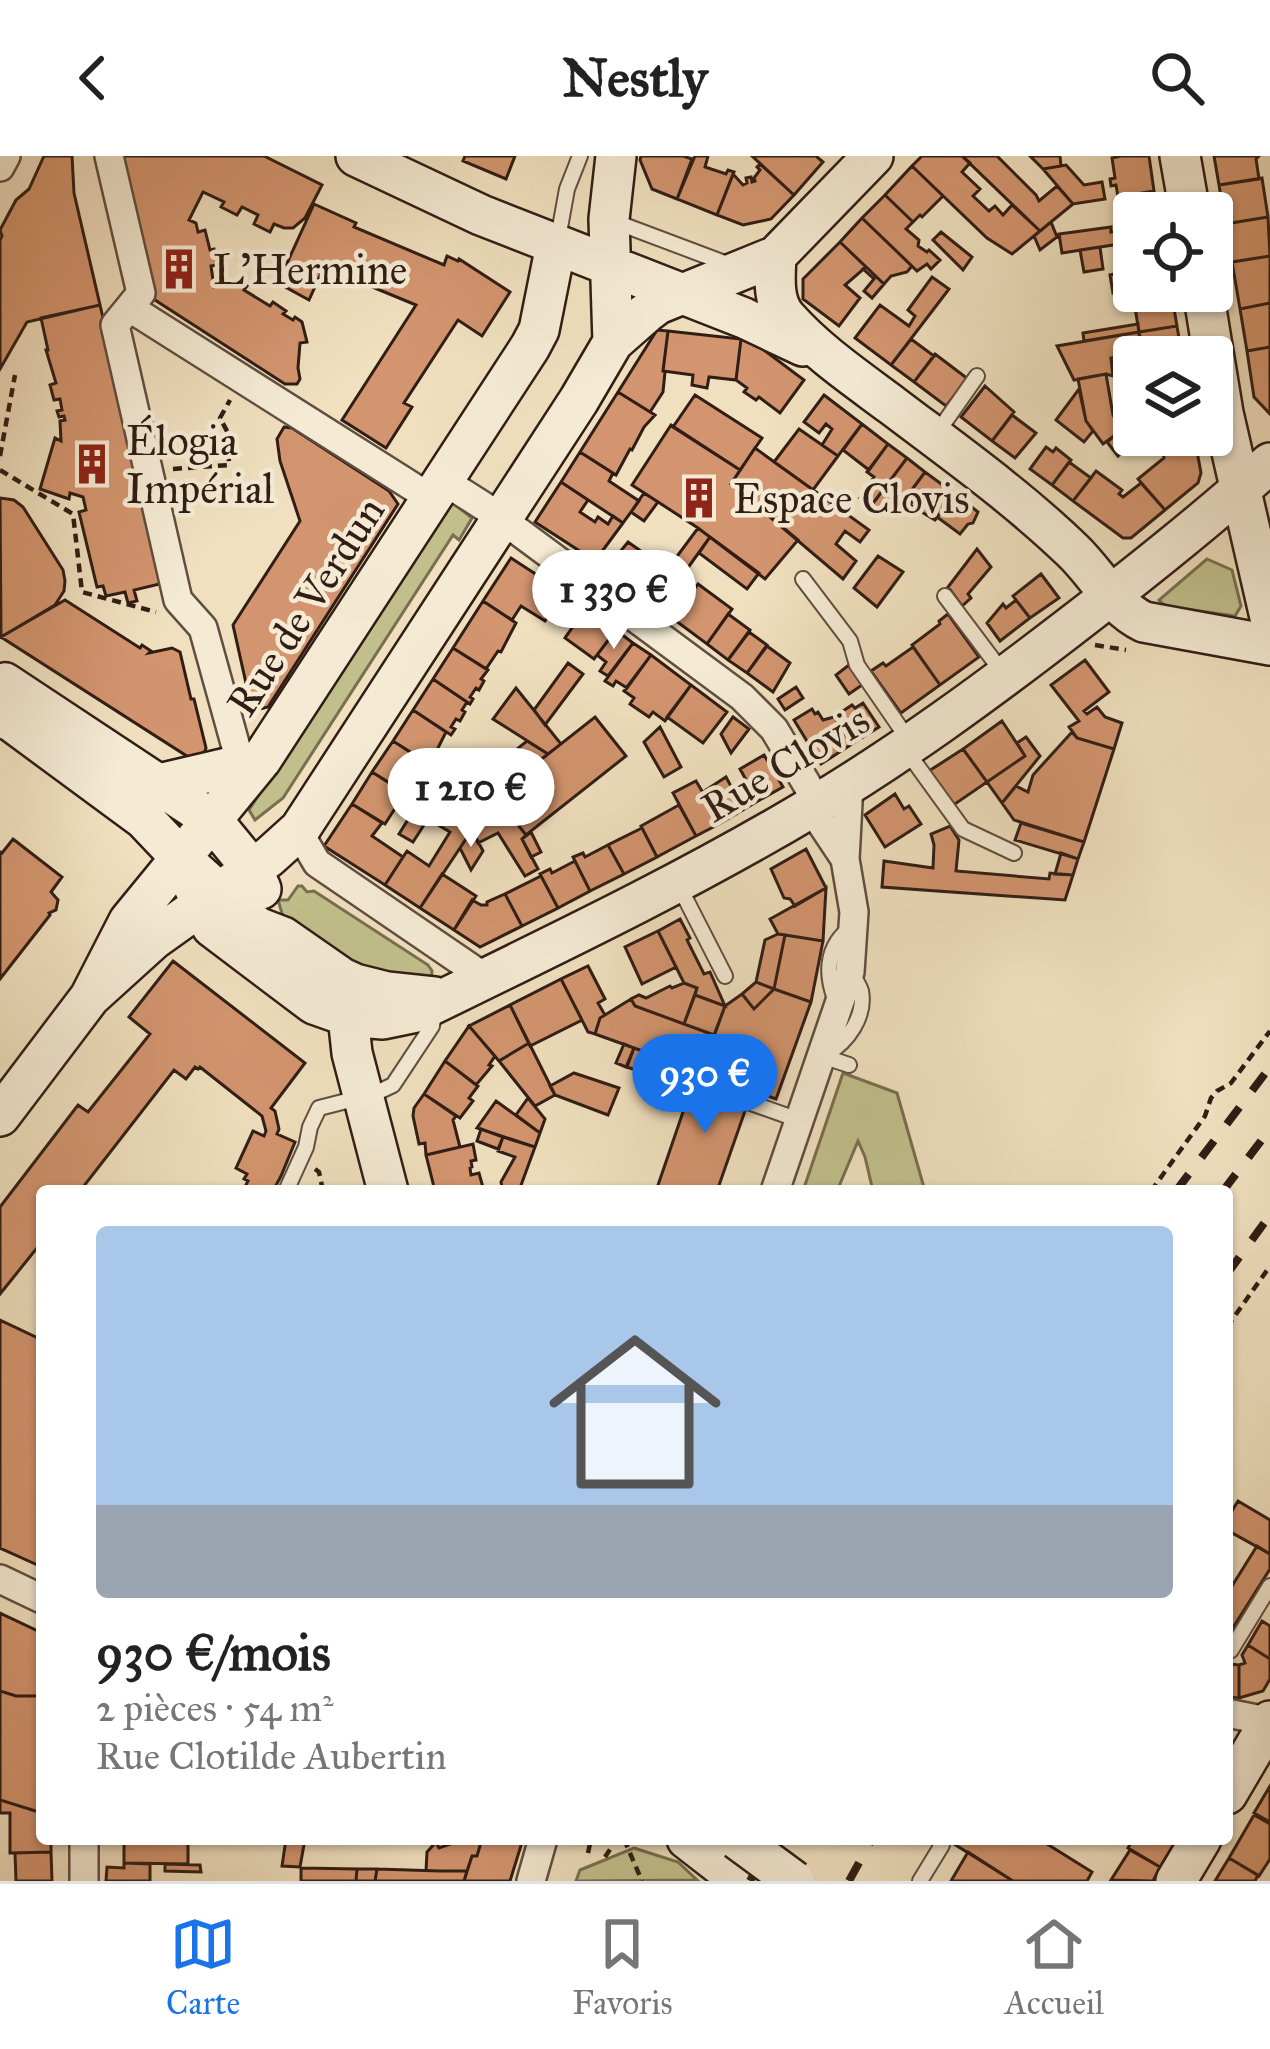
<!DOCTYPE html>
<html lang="fr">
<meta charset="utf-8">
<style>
body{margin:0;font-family:"IM FELL Great Primer",serif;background:#f2f2f2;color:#222;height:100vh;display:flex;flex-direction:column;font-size:45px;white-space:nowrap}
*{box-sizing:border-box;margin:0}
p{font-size:39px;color:#767676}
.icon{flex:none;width:66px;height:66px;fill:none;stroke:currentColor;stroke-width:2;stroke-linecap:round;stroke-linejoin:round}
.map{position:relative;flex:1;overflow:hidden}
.details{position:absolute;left:36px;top:1029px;width:1197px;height:660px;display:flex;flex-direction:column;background:#fff;border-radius:12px;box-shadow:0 3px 9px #0004}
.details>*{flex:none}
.tools{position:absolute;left:1113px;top:36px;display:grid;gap:24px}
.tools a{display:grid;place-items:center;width:120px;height:120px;border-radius:12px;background:#fff;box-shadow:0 3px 9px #0004;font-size:60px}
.price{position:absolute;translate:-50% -102px;padding:0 27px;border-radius:42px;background:#fff;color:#222;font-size:39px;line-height:78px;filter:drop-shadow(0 3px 6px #0008)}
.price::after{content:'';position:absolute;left:50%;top:72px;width:36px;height:27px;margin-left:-18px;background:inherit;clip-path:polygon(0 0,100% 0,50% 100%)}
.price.current{background:#1a73e8;color:#fff}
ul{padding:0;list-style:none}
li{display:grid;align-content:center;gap:24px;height:636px;padding:0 60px}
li+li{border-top:3px solid #e0e0e0}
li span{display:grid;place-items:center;height:372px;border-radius:12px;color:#555}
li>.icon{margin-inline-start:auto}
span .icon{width:216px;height:216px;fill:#fffc;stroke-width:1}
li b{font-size:51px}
header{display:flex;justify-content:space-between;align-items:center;height:156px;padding:0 60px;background:#fff;font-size:54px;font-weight:800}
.tabs{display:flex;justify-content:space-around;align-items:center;height:168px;border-top:3px solid #e0e0e0;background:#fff;font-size:33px;color:#767676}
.tabs a{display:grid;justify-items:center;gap:6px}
.tabs .current{color:#1a73e8}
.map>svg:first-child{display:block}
.green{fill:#c1c08c;stroke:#786e50;stroke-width:3}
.building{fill:#d3956f;stroke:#301d15;stroke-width:3}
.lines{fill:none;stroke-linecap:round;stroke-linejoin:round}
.lane-casing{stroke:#604e40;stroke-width:18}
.street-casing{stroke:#604e40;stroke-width:32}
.secondary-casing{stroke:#301d15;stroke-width:44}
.path{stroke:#301d15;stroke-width:4.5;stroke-dasharray:9 6;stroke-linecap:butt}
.lane{stroke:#f5ebd5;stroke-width:14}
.street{stroke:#f5ebd5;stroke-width:27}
.secondary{stroke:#f5ebd5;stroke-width:39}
.rail{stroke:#301d15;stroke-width:8;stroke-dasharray:21 21;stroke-linecap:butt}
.secondary-bridge-casing{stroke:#301d15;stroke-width:44;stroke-linecap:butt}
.secondary-bridge{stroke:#f5ebd5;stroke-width:39}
.labels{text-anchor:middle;stroke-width:9;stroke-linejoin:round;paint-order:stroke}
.poi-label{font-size:42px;fill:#301d15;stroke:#f5ebd5;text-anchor:start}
.street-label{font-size:42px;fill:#301d15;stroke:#f5ebd5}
</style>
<header><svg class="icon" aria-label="back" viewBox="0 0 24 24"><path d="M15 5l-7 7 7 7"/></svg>Nestly<svg class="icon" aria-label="search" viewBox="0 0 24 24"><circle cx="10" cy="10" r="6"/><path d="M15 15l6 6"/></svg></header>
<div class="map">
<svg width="1270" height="1725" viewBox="0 0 1270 1725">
<rect width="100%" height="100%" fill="#f0e0bf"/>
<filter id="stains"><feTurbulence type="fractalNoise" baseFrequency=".00167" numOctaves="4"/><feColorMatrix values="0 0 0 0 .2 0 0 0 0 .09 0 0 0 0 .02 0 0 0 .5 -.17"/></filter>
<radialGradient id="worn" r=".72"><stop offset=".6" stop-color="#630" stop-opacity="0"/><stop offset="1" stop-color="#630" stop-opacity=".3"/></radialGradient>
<path class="green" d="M461 344 457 350 472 362 459 384 453 379 283 642 255 664 249 654 448 346Z
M1207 403 1232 414 1241 450 1235 460 1165 450 1159 444Z
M298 730H302L307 736 314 735 428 809 432 815 431 825 378 823 284 764 278 744H288Z
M843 917 897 937 925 1035H873L865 1001 858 985 837 1035H803Z
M634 1692 678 1706 697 1724 576 1725 580 1714Z"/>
<path class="building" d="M44 0H72L74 37 100 149 27 166 0 213V84L2 80 0 74 16 44 29 33Z
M121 0H264L322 29 305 62 293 72H284L274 68 270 76 254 68 258 59 242 51 237 59 221 51 224 46 203 36 189 64 196 67 198 76 205 74 210 94 214 93 217 109 211 110 214 131 240 125 247 130 244 134 270 150 273 146 286 155 283 158 293 164 295 161 302 166 307 186 300 187 298 212 300 223 297 228H285L155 144Z
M465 0H515L506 23 463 5Z
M641 0H683L692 3 677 43 652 33 640 4Z
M695 0H708L705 11 726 18 728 14 734 16 717 59 677 43Z
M752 0H816L823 6 794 39Z
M922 0H962L970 7 962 16 980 33 973 40 989 55 995 50 1003 59 1012 49 1040 75 1012 98 987 82 912 10Z
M962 0H997L1036 39 1039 45 1057 30 1073 48 1040 75Z
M1030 0H1060L1061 10 1043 13Z
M1121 0H1149L1154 35 1118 41 1116 29 1111 30 1110 23 1115 22 1112 2Z
M1214 0H1259L1256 3 1259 23 1219 29Z
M760 8 794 39 771 63 743 69 717 59 733 18 743 29 747 27 746 22 751 21 752 26 755 25 754 22 760 14 757 11Z
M1066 9 1084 29 1102 26 1105 43 1073 48 1043 13Z
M912 10 943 40 922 61 920 59 913 66 885 39Z
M1262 22 1268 61 1225 68 1219 29Z
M1154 35 1158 57H1134V86L1126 87 1123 70H1117L1116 65 1122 64 1118 41Z
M885 39 913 66 906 73 919 84 918 90 927 96 929 94 940 104 931 113 927 108 917 115 862 62Z
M314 48 356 67 354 71 444 109 447 100 458 105 459 103 510 136 482 180 458 164 404 247 412 251 386 292 342 264 416 149 324 111 309 144 278 127Z
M1268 61 1270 100 1232 106 1225 68Z
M862 62 912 110 907 116 891 120 884 128 840 86Z
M1051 66 1057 81 1040 94 1034 80Z
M1111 71V76L1124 74 1126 87 1062 97 1059 78Z
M941 76 972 101 963 114 933 84Z
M840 86 866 111 845 129 860 142 839 170 803 143V123Z
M1134 86V133L1113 137 1110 119 1129 115 1128 111 1125 112 1121 88Z
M1100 91 1103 113 1084 116 1080 94Z
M1270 100V147L1240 153 1232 106Z
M866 111 884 128 872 142 864 135 874 123 863 113Z
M932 121 949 133 891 209 855 182 880 149 909 170 915 160 908 154Z
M1132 133 1171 135 1177 170 1139 176Z
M1270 147V191L1247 195 1240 153Z
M100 149 164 427 134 434 137 445 128 447 125 436 106 440 103 430 97 431 79 356 86 354 83 341 70 337 69 343 40 333 55 282 61 285 60 265 65 264 64 260 59 261 57 255 62 254 60 243 54 244 50 229 56 227 46 194H48L41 162Z
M1138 168 1139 176 1084 185 1083 177Z
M1177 170 1182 201H1140L1139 176Z
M657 174 668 175 663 215 665 216 663 236 650 256 618 236Z
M668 175 741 183 736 224 709 221 707 232 692 229 693 219 663 215Z
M1139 176 1140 181 1133 182 1135 191 1123 193 1125 200 1111 202 1113 220 1106 218 1074 224 1057 190Z
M1140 181V201H1134V224L1113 220 1111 202 1125 200 1123 193 1135 191 1133 182Z
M741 183 752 185 804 224 780 257 759 241 756 244 744 236 747 232 736 224Z
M911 183 934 200 914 226 891 209Z
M1270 191V258L1254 241 1247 195Z
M935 198 968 223 946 250 914 226Z
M1106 218 1113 259 1122 274 1103 288 1086 265 1078 223Z
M985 230 1014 256 992 285 961 261Z
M1079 233 1086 265 1093 275 1084 286 1056 264Z
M618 236 655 259 644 271 632 294 630 293 616 319 580 296Z
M695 239 762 282 740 314 673 271Z
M824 239 862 268 838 300 822 289 832 273 826 268 819 277 804 266Z
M1012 259 1036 277 1015 302 992 285Z
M862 268 888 288 869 314 843 294Z
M671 269 740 314 731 328 798 384 765 423 698 372 632 329Z
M284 271 292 272 389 335 398 348 268 551 260 553 253 551 250 545 233 469 300 365 280 305 277 283Z
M1134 272V279H1147L1142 281V287L1128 291 1118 300 1107 286 1122 274Z
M799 273 838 300 813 334 774 306Z
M1159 279H1194L1201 317 1198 327 1165 354 1138 323 1164 302Z
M888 288 907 302 871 350 860 342 874 321 867 316Z
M1046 291 1053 296 1056 292 1071 304 1052 329 1030 313Z
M755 292 869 374 860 386 845 375 836 388 856 405 843 423 731 328Z
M580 296 613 317 609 325 639 345 623 367 561 326Z
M907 302 925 316 905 343 897 338 881 358 871 350Z
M1069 306 1091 322 1073 345 1052 329Z
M1096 315 1122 334 1119 338 1123 341 1141 327 1165 354 1131 382H1123L1073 345Z
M925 316 955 338 935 364 910 349 912 346 906 342Z
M561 326 588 344 580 356 595 366 598 361 608 368 613 360 623 367 595 405 535 366Z
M644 337 658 346 644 365 631 356Z
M955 338 978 356 973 367 968 368 960 378 937 361Z
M0 342 14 344 23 351 63 414 65 425 64 435 55 449 1 481Z
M698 372 710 381 659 452 646 442Z
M710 381 759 417 747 433 699 397Z
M628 386 655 405 644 420 648 423 641 434 636 430 634 434 606 413Z
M977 393 991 411 968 438 971 442 962 450 948 431Z
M878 400 903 416 877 451 854 432Z
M511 402 571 441 556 460 550 456 545 465 521 450 512 464 483 445Z
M1041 418 1059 442 1030 462 1013 440Z
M698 428 732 453 707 488 672 462Z
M65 444 140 492 142 489 151 495 149 497 172 492 180 496 191 543H194L206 592 204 598 190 602 1 481Z
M1016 444 1030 462 1000 485 987 467 1003 448 1006 452Z
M483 445 516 467 501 496 498 495 486 513 453 492Z
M586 452 616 474 594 503 565 482Z
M728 458 750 474 728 504 707 488Z
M948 458 979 501 940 529 912 489 940 468 939 465Z
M616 474 633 487 608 520 600 515 606 506 597 499Z
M749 476 767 489 747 517 728 504Z
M633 487 651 499 627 532 616 525 613 530 605 525Z
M767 490 790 507 773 536 747 517Z
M913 491 940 529 901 557 871 515 883 507 886 510Z
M453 492 488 514 481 523 484 525 479 534 476 532 470 541 473 543 470 548 433 523Z
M651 499 691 529 665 565 653 556 649 561 630 548 634 542 624 535Z
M1085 504 1109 536 1084 555 1087 558 1097 551 1105 561 1122 567 1114 593 1077 582 1069 571 1079 565 1051 529Z
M568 507 583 518 545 569 534 554Z
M849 509 862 529 849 538 836 519Z
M433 523 467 546 462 554 465 556 460 565 456 563 451 571 455 573 451 579 413 554Z
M691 529 727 556 703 587 667 561Z
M796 531 803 542 785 554 778 543Z
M516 532 561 588 548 598 493 563Z
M863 547 879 571 852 588 834 561 852 549 855 552Z
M812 553 815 558 818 556 823 564 834 561 852 588 821 608 794 564Z
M413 554 446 576 437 594H434L426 606 393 585Z
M595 561 626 600 526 679 495 640Z
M733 561 749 573 731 597 721 578Z
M1002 565 1025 600 987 626 963 593Z
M660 571 681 611 664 621 644 586Z
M1072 576 1077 582 1114 593 1084 686 1014 664 1002 647 1016 630 1028 636 1033 619Z
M1026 581 1040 600 1002 647 987 626 1025 600 1017 587Z
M393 585 427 607 418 625 416 624 409 634 412 635 409 639 372 616Z
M527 585 548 598 517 622 497 609Z
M963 593 987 626 952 650 929 615Z
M764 599 783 631 758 645 740 613Z
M497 609 517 622 488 647 467 633Z
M372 616 405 637 385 668 352 648Z
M726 621 734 636 749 628 758 645 721 667 703 636Z
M696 625 721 667 696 680 673 637Z
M469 634 488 647 469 668 449 656Z
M895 638 904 653 909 650 921 668 885 691 865 659Z
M495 640 526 679 522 683 538 713 525 720 498 677 478 687 469 668Z
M419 646 433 655 413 686 399 678Z
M352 648 382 667 372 680 403 701 385 729 324 690Z
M438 648 469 668 472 674 420 752 385 729 407 695 429 710 450 676 428 663Z
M679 649 696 680 657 701 641 670Z
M1021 667 1084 686 1078 703 1015 684Z
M950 670 959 684 956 715 1049 723 1050 717 1073 719 1065 744 882 731 884 705 933 712 934 689 931 678Z
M642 672 657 701 624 718 608 689Z
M472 674 483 695 471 714 460 692Z
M531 676 541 696 531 701 522 683Z
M13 683 62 721 51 736 58 744 56 754 49 757 50 759 0 823V696L2 697Z
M608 689 624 718 590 735 573 701 583 697 585 701Z
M806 693 826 732 795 750 790 743 784 742 771 713Z
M1061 697 1078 703 1073 719 1055 718Z
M575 705 590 735 558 752 540 718 550 713 552 717Z
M442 718 476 740 454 774 420 752Z
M541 720 558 752 522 770 505 738Z
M826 732 823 785 778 778 770 763Z
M505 738 522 770 480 791 454 774 472 744 481 749H487V746Z
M680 763 690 782 687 784 704 818 710 816 725 850 695 839 697 832 684 827 658 775Z
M658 775 676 811 642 828 625 791Z
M778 778 785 779 774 833 756 826 765 784Z
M785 779 823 785 811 846 774 833Z
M173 805 305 907 271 952 275 955 279 973 277 978 295 986 281 1020 273 1035H243L248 1025 244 1023 247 1018 236 1012 253 975 264 980 266 975 262 960 200 911 198 913 195 911 186 923 174 914 80 1035H42L41 1087 0 1138V1051L78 949 88 956 150 878 129 861Z
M588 810 605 843 598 847 605 859 600 862 595 878 588 876 561 823Z
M561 823 582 864 530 890 510 849Z
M756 826 774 833 754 853 742 838Z
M684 827 697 832 684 868 635 850 631 843 639 839 646 842 670 830 672 832Z
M774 833 811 846 776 943 701 916 725 850 742 838 754 853Z
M695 839 725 850 714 879 684 868Z
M631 843 635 850 714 879 701 916 595 878 600 862Z
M510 849 529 887 499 905 469 870Z
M469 870 495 900 489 909 492 910 476 929 445 905Z
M529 887 555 939 535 950 499 905Z
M624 888 634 892 626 911 616 907Z
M634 892 651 898 644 917 627 911Z
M445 905 478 930 469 942 473 945 460 962 424 938Z
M697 915 752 935 717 1035H656Z
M574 917 619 932 608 959 555 939 550 930Z
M424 938 456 960 453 964 460 991 426 999 425 987 419 988 413 960 414 952Z
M528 942 545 963 540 977 516 959Z
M496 945 540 977 535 991 477 972Z
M481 973 503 981 498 993 477 985Z
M503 981 535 991 520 1032 506 1035H503L501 1026 515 1001 498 995Z
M473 988 476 1004 471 1005 472 1011 470 1012 471 1019 479 1017 484 1035H435L426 999Z
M0 1164 42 1184V1411L0 1392Z
M1238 1345 1270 1364V1398L1227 1374V1363Z
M1257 1390 1270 1398V1413L1227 1481V1438Z
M0 1457 42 1477V1540H16L0 1535Z
M1262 1465 1270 1470V1503L1248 1489Z
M1248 1489 1270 1503V1523L1263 1535 1239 1542V1509L1245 1507 1242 1499Z
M1231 1508 1239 1509V1542L1227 1541V1510Z
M0 1535 16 1540H42V1657L0 1644Z
M1270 1630V1666L1254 1657Z
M0 1644 42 1657V1683H51V1696L10 1697V1657H0Z
M1254 1659 1270 1668V1703L1259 1720 1229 1702Z
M124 1683H188V1708L124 1707Z
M286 1683H305L300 1711 282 1710Z
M465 1683H482L477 1700H472L467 1715H426L427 1696 436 1686 439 1692Z
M482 1683H523L510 1725H464L472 1700H477Z
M946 1683H1039L1092 1716 1087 1725H1013Z
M1133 1683H1166L1174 1688 1160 1711 1128 1692Z
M1130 1694 1160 1711 1153 1725 1111 1724Z
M51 1696 52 1725H16L15 1697Z
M968 1696 1013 1725H951Z
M1229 1702 1258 1719 1255 1725H1215Z
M124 1707 150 1708V1725H106L107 1711 124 1712Z
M165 1708 200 1709 201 1716 165 1715Z
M301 1712 357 1713 356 1725H301Z
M357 1713H377L375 1725H356Z
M377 1713 440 1715H467L464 1725H375Z"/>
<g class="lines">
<g class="lane-casing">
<path id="lane" d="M613 65 722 106 730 114
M557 88 567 33 580 0
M937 277 977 220
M803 423 850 485 857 509 908 583
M945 440 1003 517
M908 597 963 673 1014 697
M679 730 725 820
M835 843C825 816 827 791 850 772
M827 898C847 886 866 861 861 835 859 828 854 822 850 816
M822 900 849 909
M653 928 658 919H668L693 927
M748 946 799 964
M286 1035 306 991 310 971 319 952 374 938 393 929 432 870 434 856
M1227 1493 1231 1494 1270 1430
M920 1725 942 1689"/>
</g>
<g class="street-casing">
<path id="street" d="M109 0 141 137 115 169 178 444 203 472 241 609
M0 11 6 0
M130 152 432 343
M444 325 488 353 742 541 774 573 818 647
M811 652 845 703
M300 673 304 685 317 707 487 823
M775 1035 850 816 854 756 845 703 849 628
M0 1423 42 1443
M1227 1557 1257 1563 1270 1570
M84 1725V1683
M531 1725 543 1683"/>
</g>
<g class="secondary-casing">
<path id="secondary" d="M356 0 481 59 744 162 803 190
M1180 0 1190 57
M776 100C775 120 772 146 787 162 817 196 857 223 893 250 955 297 1017 341 1073 395 1097 418 1114 452 1144 466L1270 489
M1203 135 1223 257 1270 461
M613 186 609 63 616 0
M0 529 5 527 212 664 252 713 261 733
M0 561 11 565 144 663 181 702 257 771 283 781 342 822 355 828 387 836 434 841
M159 628 261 604
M181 702 212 771 314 848 348 860 383 863 417 856C550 791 685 727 812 651 901 598 984 537 1066 474 1135 421 1205 366 1270 307
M353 839 348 860 352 897 388 1035
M90 841 154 783 269 701 300 673 579 244 613 186 646 157 658 148 776 100 873 0
M0 960 90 841 129 765 261 604 530 191 539 174 556 89
M1227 1638 1270 1565
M687 1683 741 1725
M1176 1725 1201 1683"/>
</g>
<path class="path" d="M0 300 15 219
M173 313 229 309 228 277 220 262 230 244
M0 314 73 358 82 436 156 456
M1095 489 1126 494
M315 1013 319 1016 323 1035
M1151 1035 1205 960 1211 942 1217 935 1231 927 1270 875
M1227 1171 1270 1110
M624 1683 642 1725
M588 1697 591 1683
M605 1701 613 1689 611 1683"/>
<use href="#lane" class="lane"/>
<use href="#street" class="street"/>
<use href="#secondary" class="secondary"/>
<path class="rail" d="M1176 1035 1270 911
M1223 1035 1270 973
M1227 1118 1270 1059
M750 1725 773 1683
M849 1725 872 1683"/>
<g class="secondary-bridge-casing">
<path id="secondary-bridge" d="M737 1683 794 1725"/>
</g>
<use href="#secondary-bridge" class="secondary-bridge"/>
</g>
<defs>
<g id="building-bare" transform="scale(3.24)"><path d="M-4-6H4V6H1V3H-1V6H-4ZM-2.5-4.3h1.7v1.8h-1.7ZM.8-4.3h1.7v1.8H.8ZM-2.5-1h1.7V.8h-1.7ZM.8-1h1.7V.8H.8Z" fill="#8f2418" stroke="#f5ebd5" stroke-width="2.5" paint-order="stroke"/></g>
</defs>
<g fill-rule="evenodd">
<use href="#building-bare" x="179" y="113"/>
<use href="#building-bare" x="92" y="308"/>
<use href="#building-bare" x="699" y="342"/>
</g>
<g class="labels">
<g class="poi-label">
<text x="213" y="128">L'Hermine</text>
<text x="126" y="299">Élogia<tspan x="126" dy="48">Impérial</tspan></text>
<text x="733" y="357">Espace Clovis</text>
</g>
<g class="street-label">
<text transform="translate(305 450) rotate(-57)" y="15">Rue de Verdun</text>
<text transform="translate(785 607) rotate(-31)" y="15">Rue Clovis</text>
</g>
</g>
<rect width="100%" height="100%" filter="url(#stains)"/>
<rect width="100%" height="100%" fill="url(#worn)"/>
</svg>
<div class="tools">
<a><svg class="icon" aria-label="locate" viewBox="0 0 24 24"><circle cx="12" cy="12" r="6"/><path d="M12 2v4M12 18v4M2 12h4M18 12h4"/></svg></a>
<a><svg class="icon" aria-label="layers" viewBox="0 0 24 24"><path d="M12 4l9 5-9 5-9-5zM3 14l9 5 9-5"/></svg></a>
</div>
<b class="price" style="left:614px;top:496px">1 330 €</b>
<b class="price" style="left:471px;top:694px">1 210 €</b>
<b class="price current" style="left:705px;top:980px">930 €</b>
<section class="details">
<ul>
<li><span style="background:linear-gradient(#a9c7e8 75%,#9aa5b1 0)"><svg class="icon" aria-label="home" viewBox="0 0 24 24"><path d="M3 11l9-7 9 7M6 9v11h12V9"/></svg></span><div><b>930 €/mois</b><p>2 pièces · 54 m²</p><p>Rue Clotilde Aubertin</p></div></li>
</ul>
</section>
</div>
<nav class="tabs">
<a class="current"><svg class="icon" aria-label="map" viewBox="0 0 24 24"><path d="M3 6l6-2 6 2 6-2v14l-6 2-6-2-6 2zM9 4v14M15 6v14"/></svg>Carte</a>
<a><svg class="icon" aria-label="saved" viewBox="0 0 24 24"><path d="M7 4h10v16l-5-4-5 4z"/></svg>Favoris</a>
<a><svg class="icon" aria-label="home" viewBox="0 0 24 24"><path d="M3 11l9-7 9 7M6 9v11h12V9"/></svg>Accueil</a>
</nav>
